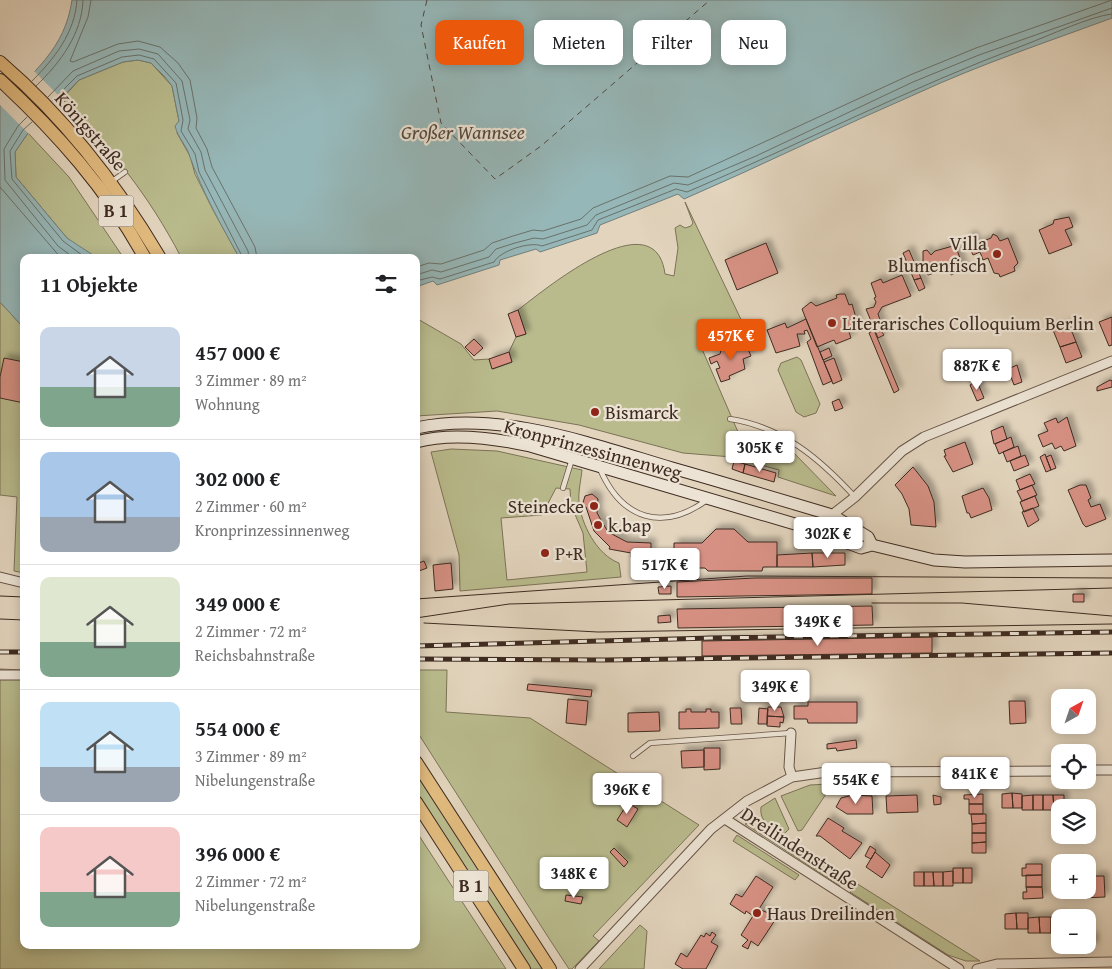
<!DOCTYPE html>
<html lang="de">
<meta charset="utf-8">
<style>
body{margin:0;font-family:"Gentium Book Plus",serif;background:#f6f6f6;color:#202124;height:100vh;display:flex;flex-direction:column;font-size:19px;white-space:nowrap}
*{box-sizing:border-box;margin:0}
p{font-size:16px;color:#757577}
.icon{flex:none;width:28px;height:28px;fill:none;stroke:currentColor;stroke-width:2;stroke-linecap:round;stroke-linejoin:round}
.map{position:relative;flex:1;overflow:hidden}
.sheet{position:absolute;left:20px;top:254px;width:400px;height:695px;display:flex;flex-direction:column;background:#fff;border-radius:10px;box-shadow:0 2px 12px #0003}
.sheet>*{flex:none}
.hud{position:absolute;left:435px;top:20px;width:475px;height:45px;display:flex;gap:10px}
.needle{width:32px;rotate:40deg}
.fabs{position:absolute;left:1051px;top:689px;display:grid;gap:10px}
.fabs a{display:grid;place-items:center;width:45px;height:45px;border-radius:10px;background:#fff;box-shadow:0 2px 12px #0003;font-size:25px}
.price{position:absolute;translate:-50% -42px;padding:0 11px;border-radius:5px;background:#fff;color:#222;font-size:16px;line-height:32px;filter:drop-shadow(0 1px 2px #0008)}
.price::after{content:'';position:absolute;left:50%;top:30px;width:15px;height:11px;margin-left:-8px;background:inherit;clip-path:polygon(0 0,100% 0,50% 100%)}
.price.on{background:#ea580c;color:#fff}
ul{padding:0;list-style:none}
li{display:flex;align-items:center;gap:15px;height:125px;padding:0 20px}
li+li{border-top:1px solid #e0e0e0}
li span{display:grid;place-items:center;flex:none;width:140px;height:100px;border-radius:10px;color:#555}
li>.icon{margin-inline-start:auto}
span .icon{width:60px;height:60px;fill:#fffc;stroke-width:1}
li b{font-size:21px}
h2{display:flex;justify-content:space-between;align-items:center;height:60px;padding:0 20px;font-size:21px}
.tag{padding:0 18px;border-radius:10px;background:#fff;box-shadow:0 2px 12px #0003;font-size:18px;line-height:45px}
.tag.on{background:#ea580c;color:#fff}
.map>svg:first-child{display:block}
.green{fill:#b9bb8d;stroke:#7c7357;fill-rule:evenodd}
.water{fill:#96b7b8;stroke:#737f7c}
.pier{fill:#e2d4bd}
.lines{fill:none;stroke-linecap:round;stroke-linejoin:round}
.shore{stroke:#6a716c;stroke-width:1}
.ferry{stroke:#50473f;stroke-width:1;stroke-dasharray:6 5;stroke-linecap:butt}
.building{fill:#d79184;stroke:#3e2b21;filter:url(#shadow)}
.service-casing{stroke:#675548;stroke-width:6}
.minor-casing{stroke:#675548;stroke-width:11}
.secondary-casing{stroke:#3e2b21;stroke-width:13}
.primary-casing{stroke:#3e2b21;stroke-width:14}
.service{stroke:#ece3d4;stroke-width:4.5}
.minor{stroke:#ece3d4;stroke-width:9}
.secondary{stroke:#ece3d4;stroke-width:11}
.primary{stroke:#e1ba7e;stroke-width:12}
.tram{stroke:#3e2b21;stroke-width:1}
.rail-casing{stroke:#3e2b21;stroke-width:5}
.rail{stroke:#ece3d4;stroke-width:3;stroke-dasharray:9;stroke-linecap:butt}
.poi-dot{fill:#8f2418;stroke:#ece3d4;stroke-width:2}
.labels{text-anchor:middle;stroke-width:4.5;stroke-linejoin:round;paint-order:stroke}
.shield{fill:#ece3d4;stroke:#726257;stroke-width:1}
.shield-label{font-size:18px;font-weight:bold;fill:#3e2b21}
.street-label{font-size:19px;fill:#3e2b21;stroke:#ece3d4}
.poi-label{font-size:19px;fill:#3e2b21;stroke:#ece3d4;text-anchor:start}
.water-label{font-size:20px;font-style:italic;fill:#50473f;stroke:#ece3d4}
</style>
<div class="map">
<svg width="1112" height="969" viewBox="0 0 1112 969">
<defs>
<filter id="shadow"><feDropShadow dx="4.5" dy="-4.5" stdDeviation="2.5" flood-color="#0004"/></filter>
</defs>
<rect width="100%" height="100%" fill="#e2d4bd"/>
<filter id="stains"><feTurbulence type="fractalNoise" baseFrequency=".004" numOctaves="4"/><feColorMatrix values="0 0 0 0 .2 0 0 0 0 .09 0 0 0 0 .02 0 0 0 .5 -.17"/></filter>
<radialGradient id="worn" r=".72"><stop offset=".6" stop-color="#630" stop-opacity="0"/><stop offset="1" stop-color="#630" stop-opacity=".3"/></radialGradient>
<path class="green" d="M138 60 151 63 172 86 179 121 177 133 190 156 195 174 213 210 239 257H181C148 194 112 150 62 99L79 80 123 62Z
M28 133 69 177 123 257H96L78 247 67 238 16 177 15 152Z
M685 202 746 330 702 349 738 432 791 450 836 496 778 477 779 470 732 457 683 453 579 425 497 411 416 416V318L461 344 474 360 489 359 493 369 512 362 509 352 516 337 526 334 518 310C544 290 655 198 665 274L674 276 678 248 675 228 680 225 685 228 691 226 693 223Z
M0 302 22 326 24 324V573L14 571 17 497 0 495Z
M797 357 801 360 820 404 816 413 804 417 796 412 778 370 781 363Z
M451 449 497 451 582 470C581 480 578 492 579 502 581 524 597 555 619 563L621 577 460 591 459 555 431 452ZM556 488 570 489 571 505 583 533 587 572 507 580 501 518 542 515Z
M0 669 24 670V945H416V831L506 969H0Z
M416 670H447L446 712 530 718 699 825 593 936 599 941 572 969H569L550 940 416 730Z
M416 771 544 969H530L416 794Z
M828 784 830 788 802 830 798 831 781 796 810 785Z
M775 798 789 829 784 834C772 827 759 823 761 807Z
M753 820 846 877 840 886 745 824Z
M737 835 799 875 795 880 733 841Z
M856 883 980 961H966L948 955 850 892Z
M640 925 647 931 644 969H599Z"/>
<path class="water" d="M72 0H1112V18C1047 42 981 64 918 93 839 127 763 165 684 199L678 194 600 225 597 233 540 252 536 249 500 260 499 265 437 285 433 281 416 287V258L239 257C221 225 203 193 190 157 187 146 178 138 175 126L179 121 172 86 165 77 151 63 138 60 123 62 79 80 28 133 15 152 16 177 67 238 96 257 24 258V324L22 326 0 302V105C33 73 65 49 72 0Z"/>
<path class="pier" d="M33 70 64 101 29 134 0 105V102Z"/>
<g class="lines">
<path class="shore" d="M91 0 88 17 70 61 73 62 118 44 138 41 160 47 178 63 190 80 197 118 196 128 207 149 212 167 255 247 257 258
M32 81C54 59 75 33 77 0
M36 86C60 63 82 34 83 0
M48 97 73 71 119 51 139 49 158 54 182 81 190 120 188 129 201 152 205 170 248 251 249 258
M52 101 77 76 122 57 139 55 154 59 176 83 183 120 181 131 195 154 199 172 243 258
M27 117 18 126 4 149 5 180 58 246 74 258
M32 122 23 130 10 151 12 179 63 241 86 258
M0 187 61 258
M416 267 429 263 441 264 484 250 492 243 513 236 533 230 543 231 581 219 593 208 670 176 688 177 910 75 976 48 1112 0
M416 275 432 270 441 272 489 257 496 249 515 243 534 238 543 239 587 225 596 215 674 183 688 185 756 156 913 82 979 55 1112 8
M416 281 432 277 440 279 494 262C500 251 530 241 542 246L592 230 598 220 676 189 687 192C801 144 911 87 1027 44 1048 36 1091 16 1112 14"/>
<path class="ferry" d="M427 0 421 25 441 123 495 179 541 146 710 0"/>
</g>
<path class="building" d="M1069 217 1073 227 1065 230 1072 245 1049 254 1039 230 1053 224 1054 220Z
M993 234 997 236 1000 241 1008 238 1018 263 1014 267 1015 271 1000 277 999 274 994 273 988 258 983 260 980 252 973 255 965 238 973 235 976 244 991 238Z
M766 243 778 273 737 290 725 260Z
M953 246 956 247 964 269 951 275 949 268 928 275 923 266V251L927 250 931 255 935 251Z
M909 250 921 278 914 280 903 253Z
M902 275 911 296 882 307 878 314 884 331 882 332 884 335 878 338 866 309 874 307 876 302 874 298 876 297 871 283 881 279 883 283Z
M921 278 925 288 919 291 914 280Z
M840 294H845L849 305 852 304 859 328 849 332 851 338 836 344 834 340 817 347 802 309 811 302 816 306 837 298 836 295Z
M518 310 526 334 516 337 508 314Z
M1112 317V345L1109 346 1099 322Z
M806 319 832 381 823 385 807 342 811 339 807 330 804 331 805 334H797L800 346 776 353 767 330 785 323 787 328Z
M1069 324 1076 342 1060 347 1053 330Z
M874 330 899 390 894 393 869 333Z
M474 339 483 348 474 356 465 347Z
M745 342 751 356 743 359 745 369 729 376 730 379 721 382 716 369 720 368 717 361 711 364 709 358 720 354 721 350 724 346 731 348Z
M1076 342 1082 357 1066 363 1060 347Z
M829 348 832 356 823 360 820 352Z
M509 352 512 362 492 369 489 359Z
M4 358 24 362V403L0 398V377Z
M834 358 842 380 833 384 824 362Z
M1017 365 1022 382 1014 385 1008 369Z
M1110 380 1112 381V387L1097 391V387Z
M977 381 984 398 977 401 970 385Z
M839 399 843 408 835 411 832 402Z
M1067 417 1076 446 1064 451 1061 446 1055 449 1052 443 1043 447 1038 435 1048 431 1044 423 1056 418 1058 423Z
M1003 426 1007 439 994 444 991 431Z
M1011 437 1014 447 999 454 995 444Z
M965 442 973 464 953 472 944 456H946L944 450Z
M1018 446 1021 456 1007 462 1003 452Z
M1045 454 1051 470 1046 472 1040 457Z
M1025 455 1029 465 1014 471 1010 461Z
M1051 455 1056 468 1051 470 1046 457Z
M734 461 745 464 743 473 732 469Z
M745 464 776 473 774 482 743 473Z
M913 467 928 486 934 502 936 527 911 525 909 509 902 494 895 485Z
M1030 474 1035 484 1020 490 1016 480Z
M1032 485 1037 495 1022 501 1017 491Z
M1080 485H1086L1091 498 1088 500 1091 507 1100 504 1106 519 1086 527 1083 524 1068 490Z
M983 488 989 498 992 510 971 518 969 513H967L962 496Z
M592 494 598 499 597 513 608 532 627 542 651 543V554H641V562H636V558L631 557V553L609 549 610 547 594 531 586 507 582 506 585 496Z
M1035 496 1039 506 1024 512 1020 502Z
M1033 508 1039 520 1028 527 1022 512Z
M716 529H734L748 542H777V567H763L762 571H708L705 568H681L680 564H674V543H702Z
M812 553 813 567H777V555Z
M812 553H845V565L813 567Z
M424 561 427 568 419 571 416 564Z
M451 563 453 589 435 591 433 565Z
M755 578H872V594L677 597V582Z
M671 586V594H659L658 587Z
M1073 594H1084V602H1073Z
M872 606 873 625 678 628 677 609Z
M670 615 671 622 658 623V616Z
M932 637V653L702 656V641Z
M528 684 592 690 591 697 527 690Z
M568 699 588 701 586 725 566 723Z
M1009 701H1025L1026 723 1010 724Z
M808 702H857V723H808L807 719H794V706H808Z
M768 707H781L784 717 767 716Z
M730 708H741L742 724H731Z
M759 708 768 709 767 724H758Z
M686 709H691V712H706V709H711V712H719V728L679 729V712H686Z
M659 712 660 731 628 732V713Z
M767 716 784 717 783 723 780 722V727L767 726Z
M856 740 857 748 837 751 836 748 827 749V744Z
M704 748H720V769L704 770Z
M704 750V767L682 768 681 751Z
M1012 793 1022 794V808H1013Z
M1012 793 1013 808H1002V794Z
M983 794V804H969V799H964V795Z
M853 795 872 796 873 814H847L836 807 841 798Z
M917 795 918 812 887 813 886 796Z
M933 795 941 797V804L934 805Z
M1033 795V810H1022V796Z
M1033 795H1043V810H1033Z
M1043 795H1053L1054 810H1043Z
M1053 795H1064V808L1054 810Z
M628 803 638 809 627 827 617 820Z
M969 804H983V814H969Z
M971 814H986V823L972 824Z
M828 818 844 828 842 831 862 843 850 859 820 836H816Z
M986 823V833H972V824Z
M972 833H986V842L972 843Z
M986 842V853H972V843Z
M870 846 876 850 871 859 865 856Z
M614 848 628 862 624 867 610 852Z
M875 852 890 865 882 878 866 867Z
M1026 864H1042V875L1022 876V868H1026Z
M953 868H963V883H953Z
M963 868H972V883H963Z
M953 871V886H943V872Z
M914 872H924V886H914Z
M924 872H933L934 886H924Z
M933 872H943V886H934Z
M1026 875H1042V887H1026Z
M756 876 773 887 759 909 777 917 758 946 751 941 748 949 742 946 748 940 741 935 753 916 746 911 745 914 730 904 736 894 742 897Z
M1094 876H1104L1105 897 1082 898V890H1088V880H1094Z
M1026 887H1042L1043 898 1023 899V892H1027Z
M566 895 583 897 581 904 565 901Z
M1016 913 1017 929H1005V914Z
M1016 913H1028V929H1017Z
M1062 916 1060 918V932L1051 933V917Z
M1039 917 1040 933H1028V918Z
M1039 917H1051V933H1040Z
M712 932 716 935 711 942 718 946 706 969H683L675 964 681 953 687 957 701 935 704 937 706 933 710 936Z
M1088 936 1094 937V947H1084V945H1088Z"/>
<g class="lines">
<g class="service-casing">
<path id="service" d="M111 182 125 172
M23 333 24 332
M730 419C783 427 820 459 855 497
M24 432V435
M600 469C622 520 663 532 707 500
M563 488 572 459
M633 756 650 743 791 733"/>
</g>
<g class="minor-casing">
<path id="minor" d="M826 534 832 515 855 497 902 451 924 437 1112 361
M0 577 24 583
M0 675H24
M791 733 789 767 792 777
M1088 770H1112
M725 819 959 969
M580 969 711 829 747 801 792 777 827 772 1060 771
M977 969 997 964 1112 962"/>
</g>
<g class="secondary-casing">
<path id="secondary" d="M416 428C501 410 591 444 672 468 725 483 778 499 832 515L868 537 872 545
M416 442C452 432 494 438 530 446L805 527 861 548 872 545 934 560 965 562 1112 560"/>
</g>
<g class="primary-casing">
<path id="primary" d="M0 62C64 117 117 185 160 258
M0 80C57 133 107 189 145 258
M416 762 550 969
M416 802 524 969"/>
</g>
<use href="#service" class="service"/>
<use href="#minor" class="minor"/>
<use href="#secondary" class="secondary"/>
<use href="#primary" class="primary"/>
<path class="tram" d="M0 596 24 597
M416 599 747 576 1112 578
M872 603H962L1112 616
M416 618 509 604 1112 588
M0 619 24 620
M424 623 598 632 1112 624"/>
<g class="rail-casing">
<path id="rail" d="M416 646 711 638 1112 632
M0 652H24
M416 659 605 660 1112 653"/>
</g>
<use href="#rail" class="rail"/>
</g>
<g class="poi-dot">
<circle cx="997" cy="254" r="5"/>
<circle cx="832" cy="323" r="5"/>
<circle cx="595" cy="412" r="5"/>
<circle cx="594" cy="506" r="5"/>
<circle cx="598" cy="525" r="5"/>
<circle cx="545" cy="553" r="5"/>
<circle cx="757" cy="913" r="5"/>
</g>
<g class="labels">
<g class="shield">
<rect x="98.5" y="195.5" width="35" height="31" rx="4"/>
<rect x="453.5" y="870.5" width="35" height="31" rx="4"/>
</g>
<g class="shield-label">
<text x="116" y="217">B 1</text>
<text x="471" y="892">B 1</text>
</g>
<g class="street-label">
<text transform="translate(91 131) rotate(49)" y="7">Königstraße</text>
<text transform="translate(593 449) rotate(15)" y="7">Kronprinzessinnenweg</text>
<text transform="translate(800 848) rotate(33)" y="7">Dreilindenstraße</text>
</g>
<g class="poi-label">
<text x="987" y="250" text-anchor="end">Villa<tspan x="987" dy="22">Blumenfisch</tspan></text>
<text x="842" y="330">Literarisches Colloquium Berlin</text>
<text x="605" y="419">Bismarck</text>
<text x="584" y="513" text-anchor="end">Steinecke</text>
<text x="608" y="532">k.bap</text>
<text x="555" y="560">P+R</text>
<text x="767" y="920">Haus Dreilinden</text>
</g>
<g class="water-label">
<text x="463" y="139">Großer Wannsee</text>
</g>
</g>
<rect width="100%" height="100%" filter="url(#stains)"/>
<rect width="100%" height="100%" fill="url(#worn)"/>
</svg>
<div class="fabs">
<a><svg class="needle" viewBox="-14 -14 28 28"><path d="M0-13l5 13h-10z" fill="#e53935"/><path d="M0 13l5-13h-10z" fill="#757577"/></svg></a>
<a><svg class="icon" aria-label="locate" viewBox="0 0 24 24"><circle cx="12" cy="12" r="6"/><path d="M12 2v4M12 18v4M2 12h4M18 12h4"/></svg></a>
<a><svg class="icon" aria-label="layers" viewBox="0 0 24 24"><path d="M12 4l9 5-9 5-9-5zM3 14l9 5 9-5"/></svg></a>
<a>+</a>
<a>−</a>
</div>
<b class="price on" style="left:731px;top:361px">457K €</b>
<b class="price" style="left:977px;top:391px">887K €</b>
<b class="price" style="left:760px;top:473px">305K €</b>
<b class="price" style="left:828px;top:559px">302K €</b>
<b class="price" style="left:665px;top:590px">517K €</b>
<b class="price" style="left:818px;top:647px">349K €</b>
<b class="price" style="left:775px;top:712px">349K €</b>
<b class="price" style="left:975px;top:799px">841K €</b>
<b class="price" style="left:856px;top:805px">554K €</b>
<b class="price" style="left:627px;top:815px">396K €</b>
<b class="price" style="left:574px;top:899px">348K €</b>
<div class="hud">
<a class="tag on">Kaufen</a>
<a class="tag">Mieten</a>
<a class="tag">Filter</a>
<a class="tag">Neu</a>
</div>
<section class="sheet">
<h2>11 Objekte<svg class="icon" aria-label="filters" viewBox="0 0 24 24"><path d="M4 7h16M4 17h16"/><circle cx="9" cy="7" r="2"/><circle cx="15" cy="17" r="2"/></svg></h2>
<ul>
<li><span style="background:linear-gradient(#c9d6e8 60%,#7fa58c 0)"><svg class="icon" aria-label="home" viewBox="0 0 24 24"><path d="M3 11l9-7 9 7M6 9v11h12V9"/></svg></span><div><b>457 000 €</b><p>3 Zimmer · 89 m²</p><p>Wohnung</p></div></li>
<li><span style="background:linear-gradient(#a9c7e8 65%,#9aa5b1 0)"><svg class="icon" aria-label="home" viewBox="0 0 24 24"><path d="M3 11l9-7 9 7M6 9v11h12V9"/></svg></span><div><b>302 000 €</b><p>2 Zimmer · 60 m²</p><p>Kronprinzessinnenweg</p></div></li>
<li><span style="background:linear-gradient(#dfe7d0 65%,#7fa58c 0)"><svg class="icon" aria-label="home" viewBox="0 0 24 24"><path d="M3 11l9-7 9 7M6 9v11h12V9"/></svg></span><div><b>349 000 €</b><p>2 Zimmer · 72 m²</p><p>Reichsbahnstraße</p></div></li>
<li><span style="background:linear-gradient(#bfe0f5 65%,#9aa5b1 0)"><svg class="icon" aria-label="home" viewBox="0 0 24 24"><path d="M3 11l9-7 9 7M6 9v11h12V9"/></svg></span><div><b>554 000 €</b><p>3 Zimmer · 89 m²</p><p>Nibelungenstraße</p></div></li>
<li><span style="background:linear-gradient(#f6c9c9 65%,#7fa58c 0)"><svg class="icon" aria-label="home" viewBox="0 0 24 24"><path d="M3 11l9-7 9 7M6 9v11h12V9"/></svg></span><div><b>396 000 €</b><p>2 Zimmer · 72 m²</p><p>Nibelungenstraße</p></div></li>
</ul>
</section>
</div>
